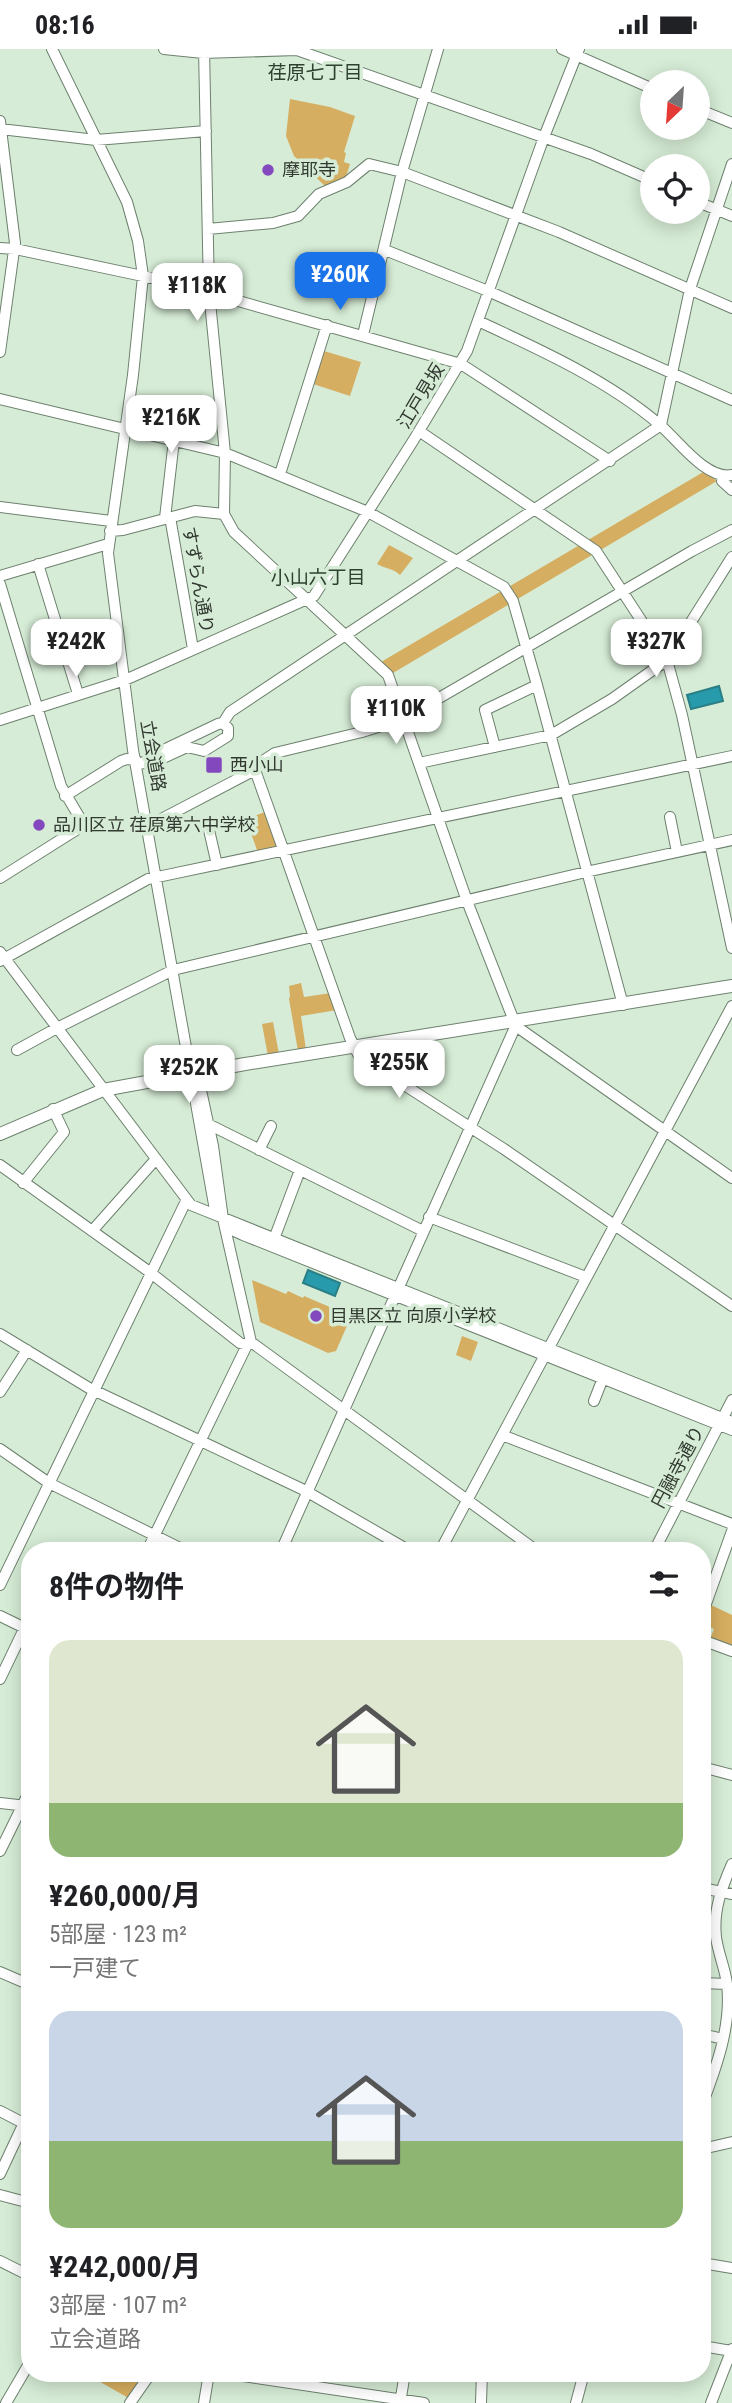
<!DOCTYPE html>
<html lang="ja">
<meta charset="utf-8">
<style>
body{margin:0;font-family:"Roboto Condensed","Noto Sans JP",sans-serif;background:#f6f6f6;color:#202124;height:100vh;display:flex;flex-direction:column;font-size:26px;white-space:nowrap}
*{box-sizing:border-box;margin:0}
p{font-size:23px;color:#757577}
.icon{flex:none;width:38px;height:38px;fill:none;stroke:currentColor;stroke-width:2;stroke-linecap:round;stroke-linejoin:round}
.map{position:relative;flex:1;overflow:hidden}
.side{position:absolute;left:21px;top:1493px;width:690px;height:840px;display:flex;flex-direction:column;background:#fff;border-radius:28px;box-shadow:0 4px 18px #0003}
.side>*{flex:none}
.needle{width:46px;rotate:205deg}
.controls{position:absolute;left:640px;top:21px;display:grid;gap:14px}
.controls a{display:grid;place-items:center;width:70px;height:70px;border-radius:50%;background:#fff;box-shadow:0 4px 18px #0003;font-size:35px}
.price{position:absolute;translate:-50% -60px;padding:0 16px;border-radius:14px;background:#fff;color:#222;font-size:23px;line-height:46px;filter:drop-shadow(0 2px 4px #0008)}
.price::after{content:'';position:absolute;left:50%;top:42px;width:21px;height:16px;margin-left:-10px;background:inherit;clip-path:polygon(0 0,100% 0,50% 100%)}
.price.on{background:#1a73e8;color:#fff}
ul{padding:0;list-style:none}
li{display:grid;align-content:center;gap:14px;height:371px;padding:0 28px}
li span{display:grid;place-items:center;height:217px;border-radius:21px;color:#555}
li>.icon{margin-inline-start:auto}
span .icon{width:126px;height:126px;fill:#fffc;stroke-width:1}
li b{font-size:30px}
h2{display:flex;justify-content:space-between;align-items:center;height:84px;padding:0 28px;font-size:30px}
.status{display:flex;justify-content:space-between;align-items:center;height:49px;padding:0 35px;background:#fff;direction:ltr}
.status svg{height:19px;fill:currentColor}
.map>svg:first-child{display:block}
.green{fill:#d6ae61}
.water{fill:#279bab;stroke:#2a7e86;stroke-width:2}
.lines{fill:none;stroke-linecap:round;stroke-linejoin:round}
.minor-casing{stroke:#6d816e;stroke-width:12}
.major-casing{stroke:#6d816e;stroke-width:14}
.minor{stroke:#fff;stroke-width:10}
.major{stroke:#fff;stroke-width:12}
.poi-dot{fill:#8348be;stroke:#d6ecd6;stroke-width:2.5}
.labels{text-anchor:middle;stroke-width:7;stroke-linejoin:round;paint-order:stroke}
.poi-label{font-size:18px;fill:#313931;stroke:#d6ecd6;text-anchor:start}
.street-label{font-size:18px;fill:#313931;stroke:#d6ecd6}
.neighbourhood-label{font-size:19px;fill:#2e402f;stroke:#d6ecd6}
</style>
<div class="status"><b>08:16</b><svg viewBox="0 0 49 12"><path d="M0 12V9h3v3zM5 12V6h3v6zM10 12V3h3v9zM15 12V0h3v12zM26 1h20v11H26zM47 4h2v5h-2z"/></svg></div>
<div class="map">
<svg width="732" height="2354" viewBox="0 0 732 2354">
<rect width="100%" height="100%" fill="#d6ecd6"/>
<path class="green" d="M290 50 330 58 355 67 344 103 346 104 344 113 350 115 345 131 326 138 294 107 286 87Z
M324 302 361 313 350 347 313 335Z
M705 422 717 432 393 624 381 613Z
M389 496 413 509 400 526C393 519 385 520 377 515Z
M265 763 278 799 258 804 246 770Z
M301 934 304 948 331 944 337 961 301 967 306 1001 298 1002 289 950 290 947 289 937Z
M273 973 279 1005 268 1007 262 975Z
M252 1231 286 1245 288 1242 303 1249 304 1247 346 1265 350 1270 336 1302 328 1304 260 1273Z
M462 1287 478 1293 471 1312 456 1306Z
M711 1556 732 1566V1599L710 1590 714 1580 705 1576Z
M89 2324H151L132 2351 88 2326Z"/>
<path class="water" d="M719 637 723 652 691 660 687 646Z
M308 1221 340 1234 335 1247 303 1234Z"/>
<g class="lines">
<g class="minor-casing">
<path id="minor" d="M52 0 127 153 138 192 143 227 133 326 108 504 133 701 215 1161 232 1181 243 1186 732 1381
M164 0 203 4 297 1 591 105 653 132
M204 0 209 243 225 404 224 465 234 483 388 626 467 852 514 972 520 980 732 1129
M562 0 653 40
M698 60 732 74
M0 72 15 194 0 303
M0 80 96 91 206 82
M698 153 732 167
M208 180 273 174 298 167 319 145 347 133 369 115 402 123 559 183 732 259
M0 199 15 200 171 233 461 315 610 412
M385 201 488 242 732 351
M478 272C539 300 609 332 660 376 679 392 706 431 732 426
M363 286 402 123 438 0
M0 350 225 404 368 463 504 538 513 552 537 636 623 956
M419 382 596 502 667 611 682 666 732 899
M280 425 327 276
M722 432 732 441
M0 458 111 472
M170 468 193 600
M165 469 174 391
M110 482 123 481 195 462 224 465
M38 515 78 645
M0 527 108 495
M0 535 61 737 84 776 0 829
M0 671 125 631 314 547 413 392 467 302 544 88 579 0
M223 674 230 663 661 376 690 240 732 115
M495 698 485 661 537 636
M419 714 551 686 612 650 667 611 732 508
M137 716 143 714 150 715 187 698 204 702 228 687V679L223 674 218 675 153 706 143 714
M255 721 350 989 359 1007 504 1100 732 1257
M65 747 121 712 127 710 136 711
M670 768 677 803
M148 777 255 721 258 715 275 704 362 683 403 670 692 502 732 481
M209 781 217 816
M0 903 191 1156 732 1373
M0 912 148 830 732 707
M17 1001 57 979 173 921 586 823 732 791
M199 1032 213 1097 223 1170 251 1293 537 1502
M208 1075 423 1182
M259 1101 271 1077
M0 1116 151 1224 240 1294 247 1296
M23 1134 64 1083 53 1060
M429 1168 586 1228
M92 1182 156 1110
M274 1190 300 1121
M0 1285 89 1339 304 1441 410 1502
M0 1343 27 1301
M594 1352 603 1329
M502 1386 732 1475
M0 1400 49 1434 186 1502
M147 1502 247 1296 251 1293
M281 1502 516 976
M440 1502 732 957
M654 1502 732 1351
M0 1536 186 1152
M702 1566 732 1482
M0 1567 29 1581
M702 1591 732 1602
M0 1630 25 1578
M702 1718 732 1726
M0 1754 27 1757
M0 1802 30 1741
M702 1839 732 1845
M0 1923 30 1936
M702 1934 727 1935
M702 1985 723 1990
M702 2056C716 2019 732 1976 727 1935 725 1919 718 1904 716 1888 713 1861 722 1838 732 1815
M0 2062 29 2077
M702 2100 732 2093
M0 2125 30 2061
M0 2146 30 2154
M0 2212 30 2227
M702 2214 732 2219
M702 2297 732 2302
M223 2324 424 2354
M6 2354 30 2313
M130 2354 151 2324
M204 2354 209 2324
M400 2354 405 2324
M481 2354 482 2324
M576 2354 584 2324
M711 2354 732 2300"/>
</g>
<g class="major-casing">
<path id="major" d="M0 1085 103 1041 245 1015 732 937"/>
</g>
<use href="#minor" class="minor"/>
<use href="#major" class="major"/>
</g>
<g class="poi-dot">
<circle cx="268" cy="121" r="7"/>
<rect x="205" y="707" width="18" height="18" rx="3.5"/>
<circle cx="39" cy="776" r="7"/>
<circle cx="316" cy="1267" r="7"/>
</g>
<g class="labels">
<g class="poi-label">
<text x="282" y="127">摩耶寺</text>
<text x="230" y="722">西小山</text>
<text x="53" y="782">品川区立 荏原第六中学校</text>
<text x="330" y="1273">目黒区立 向原小学校</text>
</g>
<g class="street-label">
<text transform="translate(421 347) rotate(-59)" y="6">江戸見坂</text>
<text transform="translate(198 531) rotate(80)" y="6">すずらん通り</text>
<text transform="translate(153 707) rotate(80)" y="6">立会道路</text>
<text transform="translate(678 1418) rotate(-62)" y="6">円融寺通り</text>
</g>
<g class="neighbourhood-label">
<text x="315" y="30">荏原七丁目</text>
<text x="318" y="535">小山六丁目</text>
</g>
</g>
</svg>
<div class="controls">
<a><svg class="needle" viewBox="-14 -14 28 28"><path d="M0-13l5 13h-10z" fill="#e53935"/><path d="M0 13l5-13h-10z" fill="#757577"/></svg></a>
<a><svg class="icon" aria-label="locate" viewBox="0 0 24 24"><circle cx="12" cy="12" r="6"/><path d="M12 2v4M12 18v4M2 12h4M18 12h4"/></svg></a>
</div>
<b class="price on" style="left:340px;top:263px">¥260K</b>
<b class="price" style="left:197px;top:274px">¥118K</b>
<b class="price" style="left:171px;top:406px">¥216K</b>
<b class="price" style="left:76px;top:630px">¥242K</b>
<b class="price" style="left:656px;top:630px">¥327K</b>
<b class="price" style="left:396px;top:697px">¥110K</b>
<b class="price" style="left:399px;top:1051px">¥255K</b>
<b class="price" style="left:189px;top:1056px">¥252K</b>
<section class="side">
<h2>8件の物件<svg class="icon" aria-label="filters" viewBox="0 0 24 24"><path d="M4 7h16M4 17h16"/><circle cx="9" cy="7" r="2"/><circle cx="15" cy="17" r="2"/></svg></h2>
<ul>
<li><span style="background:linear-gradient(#dfe7d0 75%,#8fb573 0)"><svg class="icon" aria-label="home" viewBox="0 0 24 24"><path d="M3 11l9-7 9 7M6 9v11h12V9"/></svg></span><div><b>¥260,000/月</b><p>5部屋 · 123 m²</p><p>一戸建て</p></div></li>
<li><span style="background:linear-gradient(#c9d6e8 60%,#8fb573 0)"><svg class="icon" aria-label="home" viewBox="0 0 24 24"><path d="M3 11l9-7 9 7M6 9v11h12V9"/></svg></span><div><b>¥242,000/月</b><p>3部屋 · 107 m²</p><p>立会道路</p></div></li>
</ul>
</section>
</div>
